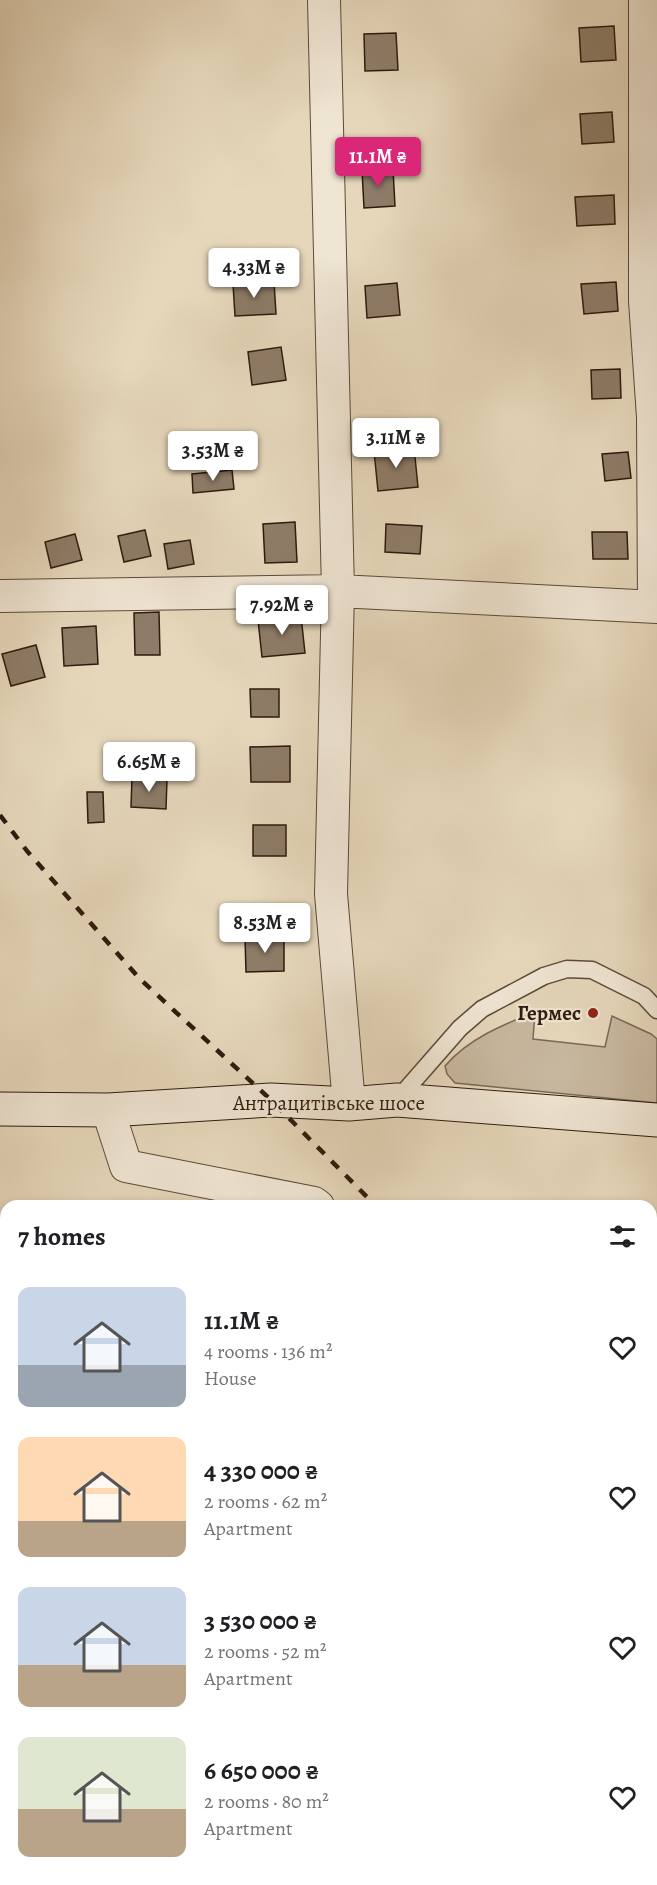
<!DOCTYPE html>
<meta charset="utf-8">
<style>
body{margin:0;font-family:Alegreya,serif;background:#f2f2f2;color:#202124;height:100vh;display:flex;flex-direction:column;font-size:22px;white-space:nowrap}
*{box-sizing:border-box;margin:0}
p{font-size:20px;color:#757577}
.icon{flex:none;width:33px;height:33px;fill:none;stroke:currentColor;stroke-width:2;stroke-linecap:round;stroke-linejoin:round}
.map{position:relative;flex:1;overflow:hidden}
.side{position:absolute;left:0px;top:1200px;width:657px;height:686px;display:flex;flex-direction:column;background:#fff;border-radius:18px 18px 0 0;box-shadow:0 3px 9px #0003}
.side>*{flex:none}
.price{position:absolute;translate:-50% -51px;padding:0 14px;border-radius:6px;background:#fff;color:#222;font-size:20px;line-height:39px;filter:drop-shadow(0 2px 3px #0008)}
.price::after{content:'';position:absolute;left:50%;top:36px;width:18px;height:14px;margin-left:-9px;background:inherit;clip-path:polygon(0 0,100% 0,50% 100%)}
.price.selected{background:#db2777;color:#fff}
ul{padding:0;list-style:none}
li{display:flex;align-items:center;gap:18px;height:150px;padding:0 18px}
li span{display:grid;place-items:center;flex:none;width:168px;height:120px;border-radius:12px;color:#555}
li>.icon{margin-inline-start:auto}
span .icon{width:72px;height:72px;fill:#fffc;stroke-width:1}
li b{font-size:26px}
h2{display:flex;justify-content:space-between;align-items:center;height:72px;padding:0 18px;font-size:26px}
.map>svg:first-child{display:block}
.green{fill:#c7b79e;stroke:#7b6856;stroke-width:1.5}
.building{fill:#8e7c68;stroke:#2f1a0e;stroke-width:1.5}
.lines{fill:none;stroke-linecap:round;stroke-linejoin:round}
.service-casing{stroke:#5d4939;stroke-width:19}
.minor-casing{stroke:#5d4939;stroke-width:34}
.secondary-casing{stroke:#2f1a0e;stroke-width:35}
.service{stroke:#efe5d3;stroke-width:16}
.minor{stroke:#efe5d3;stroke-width:32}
.secondary{stroke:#efe5d3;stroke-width:33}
.rail{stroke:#2f1a0e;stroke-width:4.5;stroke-dasharray:10 10;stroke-linecap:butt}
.poi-dot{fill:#8f2418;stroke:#efe5d3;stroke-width:2}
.labels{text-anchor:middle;stroke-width:4.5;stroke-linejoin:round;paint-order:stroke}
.poi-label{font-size:21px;font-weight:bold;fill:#2f1a0e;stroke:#efe5d3;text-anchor:end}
.street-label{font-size:21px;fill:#2f1a0e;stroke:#efe5d3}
</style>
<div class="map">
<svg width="657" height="1885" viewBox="0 0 657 1885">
<rect width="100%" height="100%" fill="#e6d7bb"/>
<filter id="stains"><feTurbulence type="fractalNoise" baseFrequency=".00333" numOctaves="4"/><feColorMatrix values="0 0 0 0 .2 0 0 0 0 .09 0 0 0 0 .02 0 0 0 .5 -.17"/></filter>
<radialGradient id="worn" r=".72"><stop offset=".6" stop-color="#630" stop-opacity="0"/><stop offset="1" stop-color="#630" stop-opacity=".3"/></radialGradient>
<path class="green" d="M535 1012 533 1039 605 1047 612 1016 651 1034 657 1039V1103L455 1083 447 1074 445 1066C468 1039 502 1025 535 1012Z"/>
<path class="building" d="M614 26 616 60 581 62 579 28Z
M396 33 398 70 365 71 364 34Z
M612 112 614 142 582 144 580 114Z
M393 169 395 206 364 208 362 170Z
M614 195 615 224 577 226 575 197Z
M274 282 276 314 235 316 233 284Z
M616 282 618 311 584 314 581 284Z
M397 283 400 315 367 318 365 286Z
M281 347 286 380 252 385 248 352Z
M620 369 621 398 592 399 591 370Z
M414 447 418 487 378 491 374 451Z
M628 452 631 478 605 481 602 454Z
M232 470 234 489 193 493 192 474Z
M295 522 297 562 265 563 263 524Z
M386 524 422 526 420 554 385 552Z
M145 530 151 556 124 562 118 536Z
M592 532H627L628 559H593Z
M75 534 82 560 51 568 45 542Z
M190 540 194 564 168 569 164 544Z
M159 612 160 655H135L134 613Z
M301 616 305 653 262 657 258 620Z
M96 626 98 664 64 666 62 628Z
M36 645 45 677 11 686 2 654Z
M250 689H279V717H251Z
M290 746V782H251L250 747Z
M132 777 167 779 166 809 131 807Z
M87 792H103L104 822 88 823Z
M253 825H286V856H253Z
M245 937H284V971L246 972Z
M0 1369H6V1519H0Z"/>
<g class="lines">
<g class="service-casing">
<path id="service" d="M397 1100 460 1028 482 1009 544 976 567 969 592 970 644 996 657 1010"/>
</g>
<g class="minor-casing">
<path id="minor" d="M324 0 338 591 331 894 349 1104
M645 0V301L653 417 654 606
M0 596 338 591 657 607
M108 1110 126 1166 314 1203 318 1206
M651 1447 657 1450
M477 1885V1880"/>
</g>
<g class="secondary-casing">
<path id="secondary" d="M0 1109 108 1110 271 1100 349 1104 397 1100 657 1120"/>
</g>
<use href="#service" class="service"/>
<use href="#minor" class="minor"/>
<use href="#secondary" class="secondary"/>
<path class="rail" d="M0 815 27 851 140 979 271 1100 376 1206
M651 1402 657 1406"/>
</g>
<circle class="poi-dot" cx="593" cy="1013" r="6"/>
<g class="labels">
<g class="poi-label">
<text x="581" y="1020">Гермес</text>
</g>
<g class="street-label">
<text x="329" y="1110">Антрацитівське шосе</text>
</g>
</g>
<rect width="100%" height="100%" filter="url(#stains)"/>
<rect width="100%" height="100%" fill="url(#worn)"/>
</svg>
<b class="price selected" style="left:378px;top:188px">11.1M ₴</b>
<b class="price" style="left:254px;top:299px">4.33M ₴</b>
<b class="price" style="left:396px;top:469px">3.11M ₴</b>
<b class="price" style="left:213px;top:482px">3.53M ₴</b>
<b class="price" style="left:282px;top:636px">7.92M ₴</b>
<b class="price" style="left:149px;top:793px">6.65M ₴</b>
<b class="price" style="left:265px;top:954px">8.53M ₴</b>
<section class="side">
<h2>7 homes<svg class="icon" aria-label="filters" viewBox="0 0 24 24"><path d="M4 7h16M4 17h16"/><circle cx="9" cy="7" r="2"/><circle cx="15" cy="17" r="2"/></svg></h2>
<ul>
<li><span style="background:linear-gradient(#c9d6e8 65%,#9aa5b1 0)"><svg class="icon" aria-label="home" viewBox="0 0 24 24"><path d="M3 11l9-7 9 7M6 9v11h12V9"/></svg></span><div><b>11.1M ₴</b><p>4 rooms · 136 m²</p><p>House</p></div><svg class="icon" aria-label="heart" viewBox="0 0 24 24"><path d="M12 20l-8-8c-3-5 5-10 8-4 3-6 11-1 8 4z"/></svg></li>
<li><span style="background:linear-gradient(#ffd9b3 70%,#b9a48a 0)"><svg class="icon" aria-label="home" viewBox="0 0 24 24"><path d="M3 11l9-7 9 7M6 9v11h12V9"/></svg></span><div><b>4 330 000 ₴</b><p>2 rooms · 62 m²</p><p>Apartment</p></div><svg class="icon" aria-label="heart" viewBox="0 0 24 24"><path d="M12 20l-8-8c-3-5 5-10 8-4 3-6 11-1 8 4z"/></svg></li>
<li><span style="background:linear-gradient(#c9d6e8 65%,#b9a48a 0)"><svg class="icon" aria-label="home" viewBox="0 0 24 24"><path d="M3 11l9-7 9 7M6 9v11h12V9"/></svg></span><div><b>3 530 000 ₴</b><p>2 rooms · 52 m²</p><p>Apartment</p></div><svg class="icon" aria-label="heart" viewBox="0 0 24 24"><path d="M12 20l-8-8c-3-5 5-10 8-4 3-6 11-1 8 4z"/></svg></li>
<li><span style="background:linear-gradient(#dfe7d0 60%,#b9a48a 0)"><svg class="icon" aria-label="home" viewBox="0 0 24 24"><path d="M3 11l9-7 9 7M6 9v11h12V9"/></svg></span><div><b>6 650 000 ₴</b><p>2 rooms · 80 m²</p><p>Apartment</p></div><svg class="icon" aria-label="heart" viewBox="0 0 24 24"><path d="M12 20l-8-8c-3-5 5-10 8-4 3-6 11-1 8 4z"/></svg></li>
</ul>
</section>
</div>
